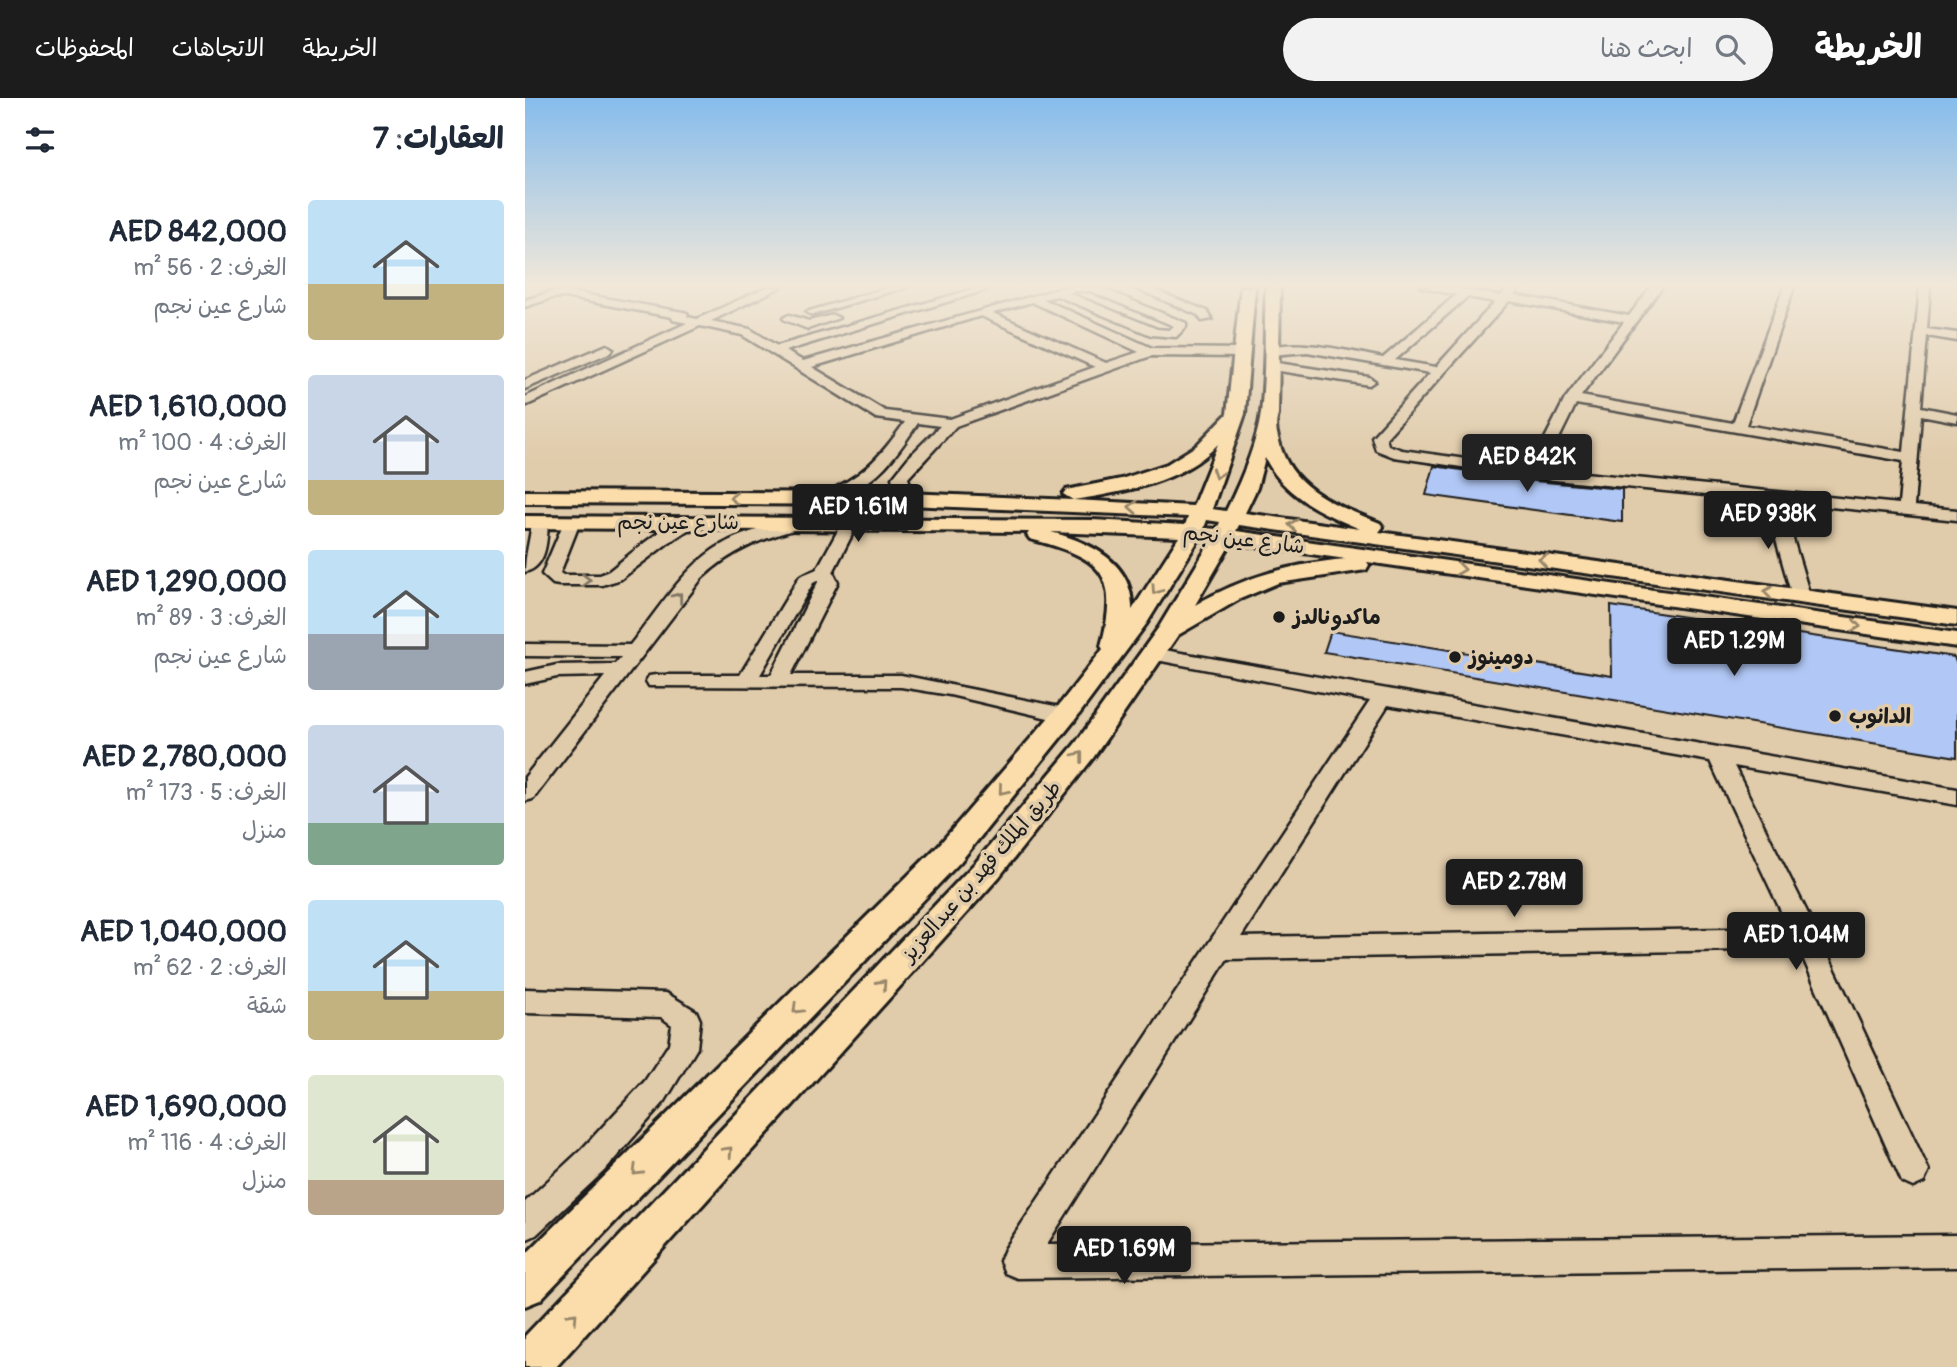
<!DOCTYPE html>
<html lang="ar">
<meta charset="utf-8">
<style>
body{margin:0;font-family:Pangolin,"Playpen Sans Arabic",sans-serif;background:#f2f2f3;color:#1f2937;direction:rtl;height:100vh;display:flex;flex-direction:column;font-size:26px;white-space:nowrap}
*{box-sizing:border-box;margin:0}
p{font-size:23px;color:#747a83}
.icon{flex:none;width:38px;height:38px;fill:none;stroke:currentColor;stroke-width:2;stroke-linecap:round;stroke-linejoin:round}
.map{position:relative;flex:1;overflow:hidden;direction:ltr}
.side{display:flex;flex-direction:column;background:#fff;width:525px}
.side>*{flex:none}
.price{position:absolute;translate:-50% -60px;padding:0 16px;border-radius:7px;background:#1c1c1c;color:#fff;font-size:23px;line-height:46px;filter:drop-shadow(0 2px 4px #0008)}
.price::after{content:'';position:absolute;left:50%;top:42px;width:21px;height:16px;margin-left:-10px;background:inherit;clip-path:polygon(0 0,100% 0,50% 100%)}
.price.on{background:#222;color:#fff}
ul{padding:0;list-style:none}
li{display:flex;align-items:center;gap:21px;height:175px;padding:0 21px}
li span{display:grid;place-items:center;flex:none;width:196px;height:140px;border-radius:7px;color:#555}
li>.icon{margin-inline-start:auto}
span .icon{width:84px;height:84px;fill:#fffc;stroke-width:1}
li b{font-size:30px}
h2{display:flex;justify-content:space-between;align-items:center;height:84px;padding:0 21px;font-size:30px}
header{display:flex;align-items:center;gap:42px;box-sizing:border-box;height:98px;padding:0 35px;background:#1c1c1c;color:#fff}
header strong{font-size:33px}
nav{display:flex;gap:38px;margin-inline-start:auto;font-size:24px}
.search{width:490px;height:63px;background:#f2f2f3;display:flex;align-items:center;gap:18px;box-sizing:border-box;padding:0 24px;border-radius:38px;color:#747a83;font-size:26px}
main{display:flex;flex:1;min-height:0}
.map>svg:first-child{display:block}
.building{fill:#b1c7f5;stroke:#1c1c1c;stroke-width:2}
.lines{fill:none;stroke-linecap:round;stroke-linejoin:round}
.minor-casing{stroke:#1c1c1c;stroke-width:5}
.major-casing{stroke:#1c1c1c;stroke-width:6}
.minor{fill:#e0cbaa;fill-rule:evenodd}
.major{fill:#fbddab;fill-rule:evenodd}
.oneway{stroke:#97866b}
.oneway2{stroke:#7e7463}
.poi-dot{fill:#1c1c1c;stroke:#e0cbaa;stroke-width:2.5}
.labels{text-anchor:middle;stroke-width:7;stroke-linejoin:round;paint-order:stroke}
.street-label{font-size:21px;fill:#1c1c1c;stroke:#e0cbaa}
.poi-label{font-size:21px;font-weight:bold;fill:#1c1c1c;stroke:#e0cbaa;text-anchor:start}
</style>
<header>
<strong>الخريطة</strong>
<div class="search"><svg class="icon" aria-label="search" viewBox="0 0 24 24"><circle cx="10" cy="10" r="6"/><path d="M15 15l6 6"/></svg>ابحث هنا</div>
<nav><a>الخريطة</a><a>الاتجاهات</a><a>المحفوظات</a></nav>
</header>
<main>
<div class="map">
<svg width="1432" height="1269" viewBox="0 0 1432 1269">
<rect width="100%" height="100%" fill="#e0cbaa"/>
<filter id="ink" filterUnits="userSpaceOnUse"><feTurbulence type="fractalNoise" baseFrequency=".0143" numOctaves="2"/><feDisplacementMap in="SourceGraphic" scale="14" xChannelSelector="R" yChannelSelector="G"/><feConvolveMatrix kernelMatrix="1 2 1 2 8 2 1 2 1" color-interpolation-filters="sRGB"/></filter>
<g filter="url(#ink)">
<path class="building" d="M909 368 1010 383 1097 391V424L901 397Z
M1086 508 1429 559 1432 567V659L799 554 806 533 1087 578Z"/>
<g class="lines">
<g class="minor-casing">
<path id="minor" d="M242 189H256L186 223 225 231 252 248 452 190 461 192 260 253 278 263 540 189H574L661 225V229L651 239 626 237 532 198 518 201 627 250 719 251 725 255 719 259 626 258 431 328 383 380 390 401 382 406 374 401 367 380 383 360 415 328 393 325C371 358 352 385 314 400 307 403 302 406 293 404L291 401 293 398C336 380 354 361 380 324L351 320 217 237 175 228 0 308V299L162 225 148 222 147 219 40 199 27 200 0 209V202L26 194 40 193 158 214 162 215 163 219 172 221ZM549 193H565L649 228 644 232 632 231 544 195ZM507 204 614 254 581 265 468 215ZM456 218 570 269 425 321 360 313 287 269Z
M365 189H382L287 217 281 214Z
M607 189H622L682 213 687 221 677 223 673 217Z
M896 189H921L976 198 984 189H995L989 197 1104 218 1126 189H1137L1056 298 1208 325 1259 189H1269L1221 327 1379 354 1395 189H1405L1402 231 1432 235V243L1402 238 1396 309 1432 316V324L1396 317 1389 408 1432 412V422L1257 404 1285 498 1276 503 1267 498 1240 403 1010 380 869 359 851 352 847 339 905 275 782 254 747 257 741 253C761 237 832 255 858 260L931 197ZM942 199 970 204 911 269 870 262ZM984 203 1099 224 1040 301 1005 370 877 352 863 347 861 340ZM1051 306 1378 363 1374 406 1019 371Z
M264 217 284 223 308 217 314 220 283 231 260 222 258 220Z
M82 247 88 251 86 254 0 291V282Z
M746 264 844 279 850 283 844 287 742 271 740 268Z
M15 419 23 424C22 442 22 469 0 474 0 457 5 442 7 424Z
M47 419 55 424 35 475 38 477H75L84 473C108 455 136 427 167 419L175 424 143 445 96 481 77 487H34L28 486 17 476 39 424Z
M276 420 282 422 284 425 282 428C242 439 208 450 177 480L8 701 0 703V679L80 578 32 579 0 586V574L32 567 90 566 96 559 0 558V546L105 547C131 515 155 475 188 452 214 434 246 428 276 420Z
M325 420 333 425 308 474 313 484 266 577H376L540 610 547 612 550 617 547 622 540 624 425 597 376 589 124 588 121 583 124 578 131 577H215L275 478 292 471 317 425ZM294 482 246 577H235L288 485Z
M628 550 1432 691V707L1209 668 1295 840 1404 1073 1399 1084 1388 1089 1377 1084 1274 851 702 861 522 1146 1432 1137V1169L492 1180 480 1175 475 1163 480 1151 845 603 621 560 618 556 621 552ZM863 607 1185 663 1264 830 716 839Z
M0 891 141 895 171 913 175 922 172 950 140 1003 79 1073 11 1137 0 1142V1104L57 1051 120 983 144 946 147 927 136 919 0 915Z"/>
</g>
<g class="major-casing">
<path id="major" d="M716 189H730L720 316 687 411 701 413C715 385 732 345 736 315 741 274 739 231 741 189H755L753 317C750 327 751 333 754 343 765 392 814 408 855 425L858 429 854 434 1432 513V527L714 427 711 433 1432 535V549L842 464 844 467 841 472 753 485 715 501 653 537 568 660 474 779 31 1269H0V1238L452 763 550 646 634 529 686 443 674 441 622 525 549 623 435 764 15 1202 0 1208V1157L413 748 531 611 578 551 576 548C596 474 575 459 505 441L502 437 504 434 0 430V418L567 422 660 427 663 419 382 407 0 405V393L382 395 548 402 538 396 541 392 596 381 642 366 671 348 702 316ZM693 346 668 408 548 402C599 394 657 385 693 346ZM740 360C760 399 797 415 835 431L720 415 732 390ZM682 422 695 424 692 431 679 430ZM526 434 654 439 607 512C609 465 565 444 526 434ZM706 445 821 461C766 466 718 479 670 507Z"/>
</g>
<use href="#minor" class="minor"/>
<use href="#major" class="major"/>
</g>
<defs><path id="oneway-chevron" d="M-2-3.5L2.5 0L-2 3.5" fill="none" stroke-width="1.6" stroke-linecap="round" stroke-linejoin="round" transform="scale(1.75)"/></defs>
<g class="oneway">
<use href="#oneway-chevron" transform="translate(692 376) rotate(109)"/>
<use href="#oneway-chevron" transform="translate(209 400) rotate(-180)"/>
<use href="#oneway-chevron" transform="translate(608 409) rotate(-176)"/>
<use href="#oneway-chevron" transform="translate(768 427) rotate(-172)"/>
<use href="#oneway-chevron" transform="translate(1018 462) rotate(-172)"/>
<use href="#oneway-chevron" transform="translate(936 471) rotate(8)"/>
<use href="#oneway-chevron" transform="translate(631 492) rotate(124)"/>
<use href="#oneway-chevron" transform="translate(1243 494) rotate(-172)"/>
<use href="#oneway-chevron" transform="translate(1331 528) rotate(8)"/>
<use href="#oneway-chevron" transform="translate(554 658) rotate(-52)"/>
<use href="#oneway-chevron" transform="translate(478 692) rotate(130)"/>
<use href="#oneway-chevron" transform="translate(357 886) rotate(-48)"/>
<use href="#oneway-chevron" transform="translate(272 911) rotate(135)"/>
<use href="#oneway-chevron" transform="translate(203 1053) rotate(-47)"/>
<use href="#oneway-chevron" transform="translate(112 1073) rotate(135)"/>
<use href="#oneway-chevron" transform="translate(48 1219) rotate(-47)"/>
</g>
<g class="oneway2">
<use href="#oneway-chevron" transform="translate(61 482)"/>
<use href="#oneway-chevron" transform="translate(153 499) rotate(-52)"/>
</g>
</g>
<linearGradient id="sky" x2="0" y2="1"><stop stop-color="#86bcec"/><stop offset="0.51" stop-color="#f1e8d9"/><stop offset="1" stop-color="#f1e8d9" stop-opacity="0"/></linearGradient>
<rect width="1432" height="367" fill="url(#sky)"/>
<g class="poi-dot">
<circle cx="754" cy="519" r="7"/>
<circle cx="930" cy="559" r="7"/>
<circle cx="1310" cy="618" r="7"/>
</g>
<g class="labels">
<g class="street-label">
<text x="153" y="431">شارع عين نجم</text>
<text transform="translate(719 441) rotate(7)" y="7">شارع عين نجم</text>
<text transform="translate(456 773) rotate(-49)" y="7">طريق الملك فهد بن عبدالعزيز</text>
</g>
<g class="poi-label">
<text x="768" y="526">ماكدونالدز</text>
<text x="944" y="566">دومينوز</text>
<text x="1324" y="625">الدانوب</text>
</g>
</g>
</svg>
<b class="price on" style="left:1002px;top:396px">AED 842K</b>
<b class="price" style="left:333px;top:446px">AED 1.61M</b>
<b class="price" style="left:1243px;top:453px">AED 938K</b>
<b class="price" style="left:1209px;top:580px">AED 1.29M</b>
<b class="price" style="left:989px;top:821px">AED 2.78M</b>
<b class="price" style="left:1271px;top:874px">AED 1.04M</b>
<b class="price" style="left:599px;top:1188px">AED 1.69M</b>
</div>
<section class="side">
<h2>العقارات: 7<svg class="icon" aria-label="filters" viewBox="0 0 24 24"><path d="M4 7h16M4 17h16"/><circle cx="9" cy="7" r="2"/><circle cx="15" cy="17" r="2"/></svg></h2>
<ul>
<li><span style="background:linear-gradient(#bfe0f5 60%,#c2b280 0)"><svg class="icon" aria-label="home" viewBox="0 0 24 24"><path d="M3 11l9-7 9 7M6 9v11h12V9"/></svg></span><div><b>AED 842,000</b><p>الغرف: 2 · 56 m²</p><p>شارع عين نجم</p></div></li>
<li><span style="background:linear-gradient(#c9d6e8 75%,#c2b280 0)"><svg class="icon" aria-label="home" viewBox="0 0 24 24"><path d="M3 11l9-7 9 7M6 9v11h12V9"/></svg></span><div><b>AED 1,610,000</b><p>الغرف: 4 · 100 m²</p><p>شارع عين نجم</p></div></li>
<li><span style="background:linear-gradient(#bfe0f5 60%,#9aa5b1 0)"><svg class="icon" aria-label="home" viewBox="0 0 24 24"><path d="M3 11l9-7 9 7M6 9v11h12V9"/></svg></span><div><b>AED 1,290,000</b><p>الغرف: 3 · 89 m²</p><p>شارع عين نجم</p></div></li>
<li><span style="background:linear-gradient(#c9d6e8 70%,#7fa58c 0)"><svg class="icon" aria-label="home" viewBox="0 0 24 24"><path d="M3 11l9-7 9 7M6 9v11h12V9"/></svg></span><div><b>AED 2,780,000</b><p>الغرف: 5 · 173 m²</p><p>منزل</p></div></li>
<li><span style="background:linear-gradient(#bfe0f5 65%,#c2b280 0)"><svg class="icon" aria-label="home" viewBox="0 0 24 24"><path d="M3 11l9-7 9 7M6 9v11h12V9"/></svg></span><div><b>AED 1,040,000</b><p>الغرف: 2 · 62 m²</p><p>شقة</p></div></li>
<li><span style="background:linear-gradient(#dfe7d0 75%,#b9a48a 0)"><svg class="icon" aria-label="home" viewBox="0 0 24 24"><path d="M3 11l9-7 9 7M6 9v11h12V9"/></svg></span><div><b>AED 1,690,000</b><p>الغرف: 4 · 116 m²</p><p>منزل</p></div></li>
</ul>
</section>
</main>
